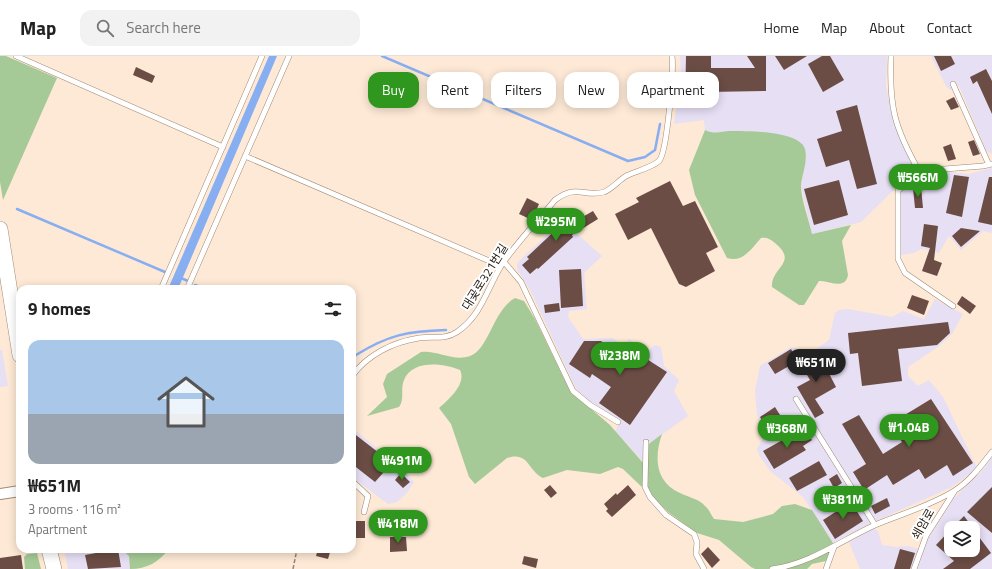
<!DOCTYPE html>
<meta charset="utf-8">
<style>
body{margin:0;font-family:"Titillium Web","Noto Sans KR",sans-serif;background:#f2f2f2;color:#222;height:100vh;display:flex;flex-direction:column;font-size:15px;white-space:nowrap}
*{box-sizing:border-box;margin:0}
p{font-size:13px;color:#767676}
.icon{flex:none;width:22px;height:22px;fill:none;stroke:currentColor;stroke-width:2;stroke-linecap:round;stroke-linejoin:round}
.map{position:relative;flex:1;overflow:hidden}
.drawer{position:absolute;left:16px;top:229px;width:340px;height:268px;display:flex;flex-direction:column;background:#fff;border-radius:12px;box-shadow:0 2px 10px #0003}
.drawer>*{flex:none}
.banner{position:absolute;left:368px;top:16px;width:380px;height:36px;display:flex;gap:8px}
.buttons{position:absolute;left:944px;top:465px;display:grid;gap:8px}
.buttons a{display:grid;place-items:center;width:36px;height:36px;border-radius:8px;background:#fff;box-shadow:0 2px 10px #0003;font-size:20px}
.price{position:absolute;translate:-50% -34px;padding:0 9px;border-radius:14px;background:#2f961e;color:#fff;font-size:13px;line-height:26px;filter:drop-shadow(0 1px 2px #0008)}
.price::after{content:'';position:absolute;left:50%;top:24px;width:12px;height:9px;margin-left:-6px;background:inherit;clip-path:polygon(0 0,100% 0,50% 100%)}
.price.selected{background:#222;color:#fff}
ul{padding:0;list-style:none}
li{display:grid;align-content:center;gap:8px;height:212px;padding:0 12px}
li span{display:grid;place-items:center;height:124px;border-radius:12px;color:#555}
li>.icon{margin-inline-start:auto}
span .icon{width:72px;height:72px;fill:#fffc;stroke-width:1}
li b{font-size:17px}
h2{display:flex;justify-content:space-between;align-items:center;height:48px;padding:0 12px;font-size:17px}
.pill{padding:0 14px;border-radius:12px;background:#fff;box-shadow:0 2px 10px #0003;font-size:14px;line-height:36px}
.pill.selected{background:#2f961e;color:#fff}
header{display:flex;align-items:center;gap:24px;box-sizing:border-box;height:56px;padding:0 20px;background:#fff;border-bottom:1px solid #e0e0e0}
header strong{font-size:19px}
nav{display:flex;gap:22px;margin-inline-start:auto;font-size:14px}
.search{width:280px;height:36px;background:#f2f2f2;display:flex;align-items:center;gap:10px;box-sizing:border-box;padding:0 14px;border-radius:12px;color:#767676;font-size:15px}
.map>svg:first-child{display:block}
.industrial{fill:#e7dff4;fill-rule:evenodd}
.green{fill:#a6ca97}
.water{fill:#88aef2}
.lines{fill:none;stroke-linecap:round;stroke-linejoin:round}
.stream{stroke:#88aef2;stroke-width:2.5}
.building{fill:#6b4d45}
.lane-casing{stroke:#a18b74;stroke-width:6}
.street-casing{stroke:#a18b74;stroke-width:12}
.secondary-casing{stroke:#a18b74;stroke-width:16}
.path{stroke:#938576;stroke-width:1.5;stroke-dasharray:4 2;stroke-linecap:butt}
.lane{stroke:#fff;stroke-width:5}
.street{stroke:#fff;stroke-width:10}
.secondary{stroke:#fff;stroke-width:15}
.labels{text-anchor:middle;stroke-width:4;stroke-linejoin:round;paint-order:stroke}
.street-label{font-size:12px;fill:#292017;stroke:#fff}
</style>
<header>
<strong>Map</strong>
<div class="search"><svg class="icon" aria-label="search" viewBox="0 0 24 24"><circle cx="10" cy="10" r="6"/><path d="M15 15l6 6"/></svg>Search here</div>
<nav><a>Home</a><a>Map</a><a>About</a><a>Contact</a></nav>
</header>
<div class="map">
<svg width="992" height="513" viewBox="0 0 992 513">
<rect width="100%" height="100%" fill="#fde9d5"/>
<path class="industrial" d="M680 0H887L886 30 893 64 903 91 916 112 861 166 812 178 801 131 806 101 803 90 730 75 718 78 712 77 705 74 704 64 674 68 679 35 682 34Z
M931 0H992V98L986 95 959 30 950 34 946 30Z
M992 112V177L983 175 961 194 949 180 939 197 921 193 914 197 901 199V137L908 128 920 120 930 117 949 116 969 118Z
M561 166 574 175 602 200 584 217 587 253 569 255 568 261 583 283 613 282 623 290 629 283 648 296 654 289 661 291 664 310 679 324 674 335 688 360 646 390 645 408 615 375 621 365 591 346 576 333 531 236 517 213V208L523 201Z
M935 243 963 258 952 278 938 291 908 311V320L918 330 929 324 943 341 977 412 952 431 869 468 833 487 803 441 770 415 759 399 757 393 764 380 757 358 755 335 760 310 791 291 811 297 829 284 835 257 839 254 848 253 892 261 903 255 924 263Z
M0 294H2L8 330 0 331Z
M352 372 402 412 414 426 407 437 397 446 388 448 352 421Z
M992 401V513H917L928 483 954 442 981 416ZM951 472H973V494H951Z
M874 472 878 475 882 489 896 491 908 490 918 493 912 513H860L849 486Z
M64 493H121L129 500 130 513H68Z"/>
<path class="green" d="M0 0H6L57 22 3 144 0 126Z
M705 74C716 79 720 75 731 75 748 75 800 75 805 93 808 106 802 118 801 130 801 143 809 164 812 178L851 169 842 185 848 219C845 235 829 224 819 225L804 249H799L772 231C771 211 799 207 775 187 770 183 767 181 761 182 751 193 743 207 727 202L695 139 689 114Z
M515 242 524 245 535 263 570 335 610 369 644 408 646 390 662 378C654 401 655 426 680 437 688 441 699 443 705 450 709 453 711 459 714 463L743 466 773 458 782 450 795 448 812 454 833 487 826 505 812 508 807 513H755L751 511 719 484 697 477 668 456 623 413 618 411 600 418 567 414 543 422C527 414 529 395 507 402L475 428 469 421 451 368 439 352C448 344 467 328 460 314 445 307 412 303 404 324 400 333 405 343 399 351L367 360 387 341 383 328 387 318 421 296C437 294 454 306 470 300 489 293 493 254 515 242Z
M121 493H169C159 506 147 513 130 513L129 500Z
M37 497 41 513H25L24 501 27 498Z"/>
<path class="water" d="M269 0H277L178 233H168Z"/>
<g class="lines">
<path class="stream" d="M382 0 628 105 645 101 655 94 660 68
M17 153 165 216
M181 222 188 225
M195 229 205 233
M352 298 356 299C388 279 408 275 446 274
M352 304 356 299"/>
</g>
<path class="building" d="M686 0H711V12H755L747 0H766V35L708 36V51H685Z
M775 0H807L784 14Z
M822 0H830L844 24 823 36 808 8Z
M934 0H951L955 8 941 15Z
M136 11 155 20 152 27 133 19Z
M986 13 992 25V58L977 25 973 28 970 21Z
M954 41 959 51 951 54 946 45Z
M857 49 877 128 857 133 849 104 826 111 817 83 842 75 836 55Z
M974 84 980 98 973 100 968 86Z
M951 88 956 103 948 105 943 91Z
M954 119 969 121 962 161 946 157Z
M989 121H992V169L978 166Z
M839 124 848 159 814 169 804 133Z
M670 125 683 150 695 145 718 191 706 197 715 215 686 231 679 228 651 172 628 184 615 158 639 146 636 142Z
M921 131 923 152H915L913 132Z
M527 142 539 148 532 164 519 158Z
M593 155 598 163 572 179 573 181 538 213 537 212 530 218 522 209 529 203 527 201 562 168 565 171Z
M924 168 938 170 934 204 942 207 937 220 922 215 930 192 921 190Z
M961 172 980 175 961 191 952 180Z
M581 213 583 250 561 252 559 214Z
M912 239 929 245 924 259 907 252Z
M962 240 976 250 970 258 957 248Z
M559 247 560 255 545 257 544 249Z
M948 266 950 277 937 289 898 293 902 325 862 330 858 297 850 298 848 277Z
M584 285H601L621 299 629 287 644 297 642 300 667 316 630 369 599 347 611 331 592 318 590 322 569 308Z
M791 293 798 305 775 318 768 307Z
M818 296 836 331 815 343 824 357 815 362 797 331 810 324 800 307Z
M931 343 973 407 953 420 947 409 925 423 919 413 893 429 887 419 864 434 853 416 866 408 842 368 859 359 883 398 902 386 890 368Z
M775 351 780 359 765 369 760 361Z
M352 376 392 407 375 426 352 408Z
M806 376 812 384 803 390 806 394 774 413 763 395 795 377 798 381Z
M819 405 827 419 797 435 789 422Z
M401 417 410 426 403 432 395 424Z
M837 418 842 427 834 432 829 423Z
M550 429 557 437 551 442 544 434Z
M628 429 636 439 612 461 606 455 608 453 604 448 616 437 617 439Z
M992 431V477L967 456Z
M887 442 890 450 875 458 871 450Z
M851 446 863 465 835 483 823 464Z
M926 456 933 460 922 479 915 474Z
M964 460 973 472H952Z
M352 465H365V482H352Z
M951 473V494H973V473L991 497 970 513H943L954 505 936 489Z
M390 481H406L407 495 390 496Z
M708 491 720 504 712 512 701 498Z
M118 493 121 511 88 513 85 499Z
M318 493H331L328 503 316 500Z
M900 493 915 497 910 513H894Z
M21 499 23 513H0V502Z
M524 500 538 503 536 512 522 508Z"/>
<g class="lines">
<g class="lane-casing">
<path id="lane" d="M16 0 223 91
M891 0C889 50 894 71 919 115
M953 28 989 109
M245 100 501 210
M504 206 521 226 573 335 590 349 618 366
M161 233 262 0
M187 233 289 0
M953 250 905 217 898 203V135L919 115 983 110 992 108
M352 320C367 299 393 286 419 282 433 280 445 284 457 276 481 260 487 233 501 210 516 187 537 166 555 144 578 127 584 142 604 136 612 133 618 125 626 120 636 115 651 112 659 105 667 97 674 14 672 0
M796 343 875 469
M646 386 645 431 650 441 666 459 694 478 697 486 696 498 704 513
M352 425 368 440 364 456
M772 513C810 508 840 485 875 469 901 458 930 450 954 435 969 426 981 410 992 396
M826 513 834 491
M914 513 926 480 954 436"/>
</g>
<g class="street-casing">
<path id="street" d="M0 438 20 435"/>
</g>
<g class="secondary-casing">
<path id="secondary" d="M0 173 20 299
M49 493 54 513"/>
</g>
<path class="path" d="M293 513 297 493"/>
<use href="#lane" class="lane"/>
<use href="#street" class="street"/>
<use href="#secondary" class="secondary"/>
</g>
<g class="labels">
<g class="street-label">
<text transform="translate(485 221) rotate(-58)" y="4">대곶로321번길</text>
<text transform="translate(923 468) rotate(-60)" y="4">쇄암로</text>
</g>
</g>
</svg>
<div class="buttons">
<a><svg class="icon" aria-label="layers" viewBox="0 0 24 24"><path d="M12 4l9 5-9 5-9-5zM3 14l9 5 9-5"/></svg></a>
</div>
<b class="price" style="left:918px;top:142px">₩566M</b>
<b class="price" style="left:556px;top:186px">₩295M</b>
<b class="price" style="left:620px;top:320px">₩238M</b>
<b class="price selected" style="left:816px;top:327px">₩651M</b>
<b class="price" style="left:909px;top:392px">₩1.04B</b>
<b class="price" style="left:787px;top:393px">₩368M</b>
<b class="price" style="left:402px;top:425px">₩491M</b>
<b class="price" style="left:843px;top:464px">₩381M</b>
<b class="price" style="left:398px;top:488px">₩418M</b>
<div class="banner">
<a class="pill selected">Buy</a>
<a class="pill">Rent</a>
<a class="pill">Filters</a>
<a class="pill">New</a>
<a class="pill">Apartment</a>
</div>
<section class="drawer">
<h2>9 homes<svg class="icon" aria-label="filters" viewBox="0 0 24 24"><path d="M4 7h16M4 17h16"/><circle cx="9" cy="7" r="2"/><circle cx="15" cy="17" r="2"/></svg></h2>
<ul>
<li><span style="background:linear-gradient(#a9c7e8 60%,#9aa5b1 0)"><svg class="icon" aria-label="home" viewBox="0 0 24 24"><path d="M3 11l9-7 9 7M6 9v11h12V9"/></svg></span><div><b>₩651M</b><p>3 rooms · 116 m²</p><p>Apartment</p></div></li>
</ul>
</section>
</div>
